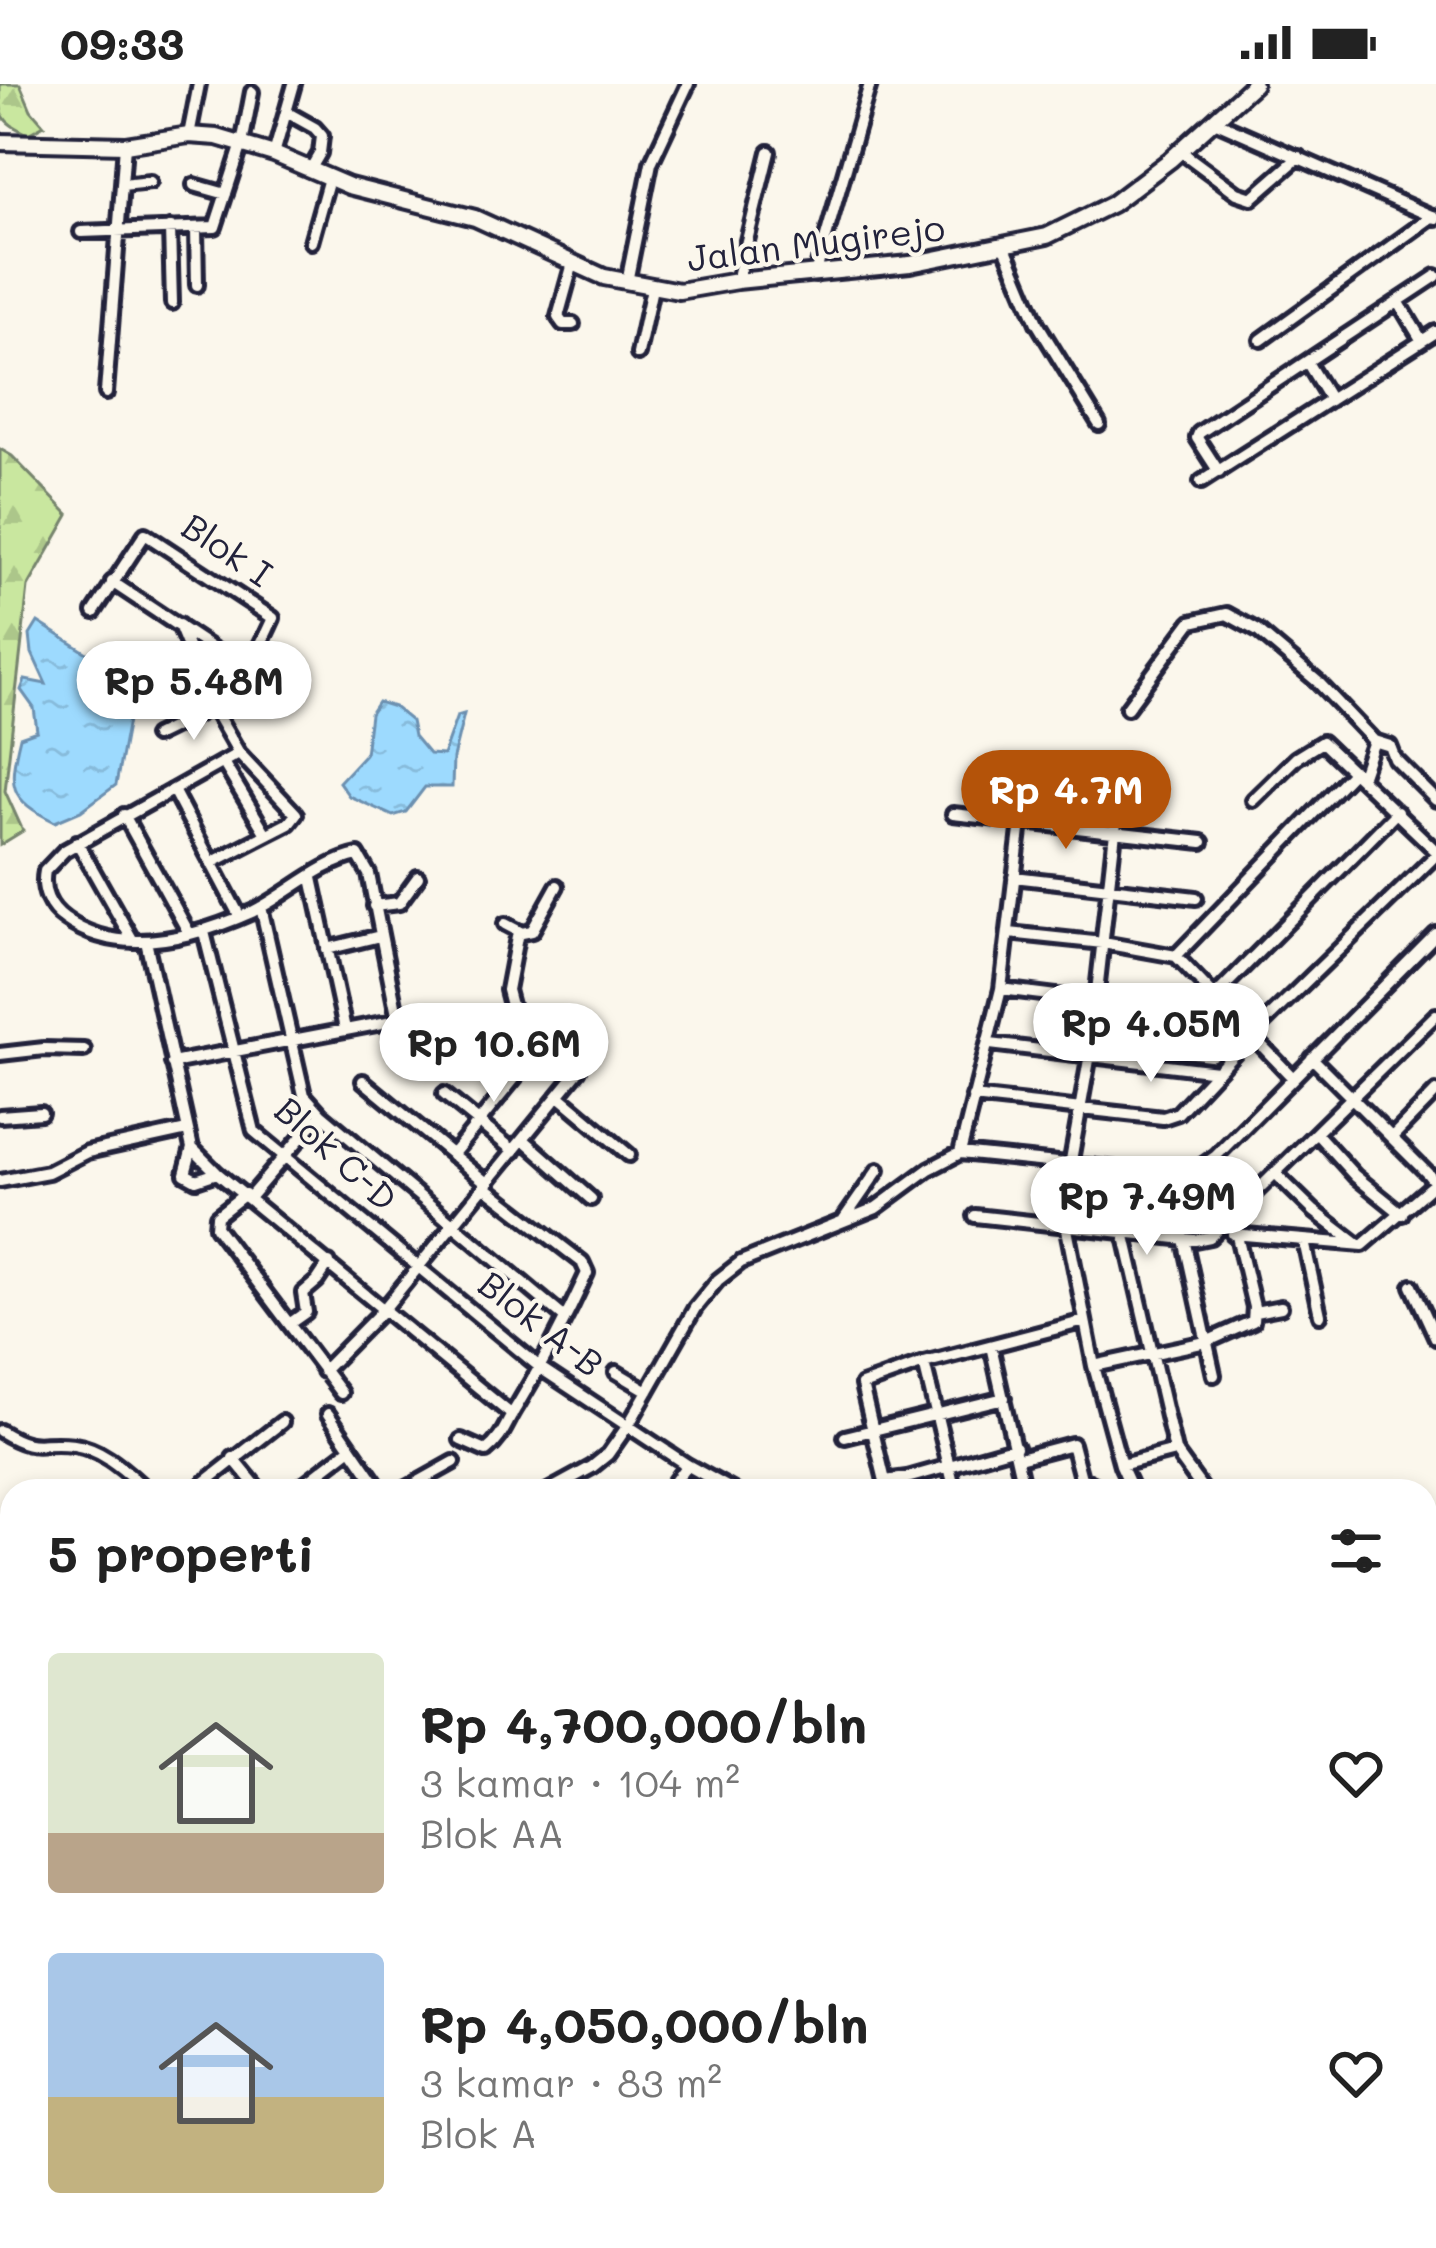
<!DOCTYPE html>
<html lang="id">
<meta charset="utf-8">
<style>
body{margin:0;font-family:Mali,sans-serif;background:#f2f2f2;color:#222;height:100vh;display:flex;flex-direction:column;font-size:45px;white-space:nowrap}
*{box-sizing:border-box;margin:0}
p{font-size:39px;color:#767676}
.icon{flex:none;width:66px;height:66px;fill:none;stroke:currentColor;stroke-width:2;stroke-linecap:round;stroke-linejoin:round}
.map{position:relative;flex:1;overflow:hidden}
.side{position:absolute;left:0px;top:1395px;width:1437px;height:771px;display:flex;flex-direction:column;background:#fff;border-radius:36px 36px 0 0;box-shadow:0 6px 18px #0003}
.side>*{flex:none}
.price{position:absolute;translate:-50% -102px;padding:0 27px;border-radius:42px;background:#fff;color:#222;font-size:39px;line-height:78px;filter:drop-shadow(0 3px 6px #0008)}
.price::after{content:'';position:absolute;left:50%;top:72px;width:36px;height:27px;margin-left:-18px;background:inherit;clip-path:polygon(0 0,100% 0,50% 100%)}
.price.selected{background:#b45309;color:#fff}
ul{padding:0;list-style:none}
li{display:flex;align-items:center;gap:36px;height:300px;padding:0 48px}
li span{display:grid;place-items:center;flex:none;width:336px;height:240px;border-radius:12px;color:#555}
li>.icon{margin-inline-start:auto}
span .icon{width:144px;height:144px;fill:#fffc;stroke-width:1}
li b{font-size:51px}
h2{display:flex;justify-content:space-between;align-items:center;height:144px;padding:0 48px;font-size:51px}
.status{display:flex;justify-content:space-between;align-items:center;height:84px;padding:0 60px;background:#fff;direction:ltr}
.status svg{height:33px;fill:currentColor}
.map>svg:first-child{display:block}
.forest{fill:url(#forest-firs);stroke:#76846d;stroke-width:3}
.water{fill:url(#water-ripples);stroke:#6c90b0;stroke-width:3}
.lines{fill:none;stroke-linecap:round;stroke-linejoin:round}
.minor-casing{stroke:#22223b;stroke-width:20}
.tertiary-casing{stroke:#22223b;stroke-width:22}
.minor{stroke:#fbf7ec;stroke-width:10}
.tertiary{stroke:#fbf7ec;stroke-width:14}
.labels{text-anchor:middle;stroke-width:9;stroke-linejoin:round;paint-order:stroke}
.street-label{font-size:36px;fill:#22223b;stroke:#fbf7ec}
</style>
<div class="status"><b>09:33</b><svg viewBox="0 0 49 12"><path d="M0 12V9h3v3zM5 12V6h3v6zM10 12V3h3v9zM15 12V0h3v12zM26 1h20v11H26zM47 4h2v5h-2z"/></svg></div>
<div class="map">
<svg width="1436" height="2164" viewBox="0 0 1436 2164">
<defs>
<pattern id="forest-firs" width="22" height="20" patternUnits="userSpaceOnUse" patternTransform="scale(3)"><rect width="22" height="20" fill="#c9e79f"/><path d="M5 1l3.5 6h-7zM16 11l3.5 6h-7z" fill="#acc68a"/></pattern>
<pattern id="water-ripples" width="26" height="14" patternUnits="userSpaceOnUse" patternTransform="scale(3)"><rect width="26" height="14" fill="#9ddafe"/><path d="M2 4q2-2 4 0t4 0M15 11q2-2 4 0t4 0" fill="none" stroke="#87bbdb"/></pattern>
</defs>
<rect width="100%" height="100%" fill="#fbf7ec"/>
<filter id="ink" filterUnits="userSpaceOnUse"><feTurbulence type="fractalNoise" baseFrequency=".00833" numOctaves="2"/><feDisplacementMap in="SourceGraphic" scale="24" xChannelSelector="R" yChannelSelector="G"/><feConvolveMatrix kernelMatrix="1 2 1 2 8 2 1 2 1" color-interpolation-filters="sRGB"/></filter>
<g filter="url(#ink)">
<path class="forest" d="M0 0H20L31 26 44 41 28 50C0 37 0 33 0 0Z
M0 365 12 372 69 431 28 503 5 707 23 747 0 761Z"/>
<path class="water" d="M38 538 128 595 131 620 116 701 81 727 55 738C8 715 8 702 20 653L37 647 34 624 21 606 25 596 46 600 32 569 30 551Z
M378 618 394 623 411 637 414 652 429 670 443 671 457 632 464 630 453 674 452 703H425L406 728 393 732 349 712 339 698 365 670 370 630Z"/>
<g class="lines">
<g class="minor-casing">
<path id="minor" d="M288 29 315 44 322 52 320 69 310 86
M1214 37 1436 134
M189 51 199 0
M1179 66 1237 109 1252 114 1299 73
M274 70 294 0
M122 101 150 98
M194 101 226 110
M170 144 172 219
M196 144 197 201
M81 148 215 143 242 60 252 8
M311 158 329 94
M1005 163 1037 239 1099 340
M573 179 558 233 563 240H573
M815 191 870 0
M737 197 769 68
M627 198 651 79 688 0
M1398 217 1422 257
M1261 256 1433 132
M638 270 652 204
M1307 278 1330 316
M106 309 125 61
M1219 388 1197 354 1199 349 1436 192
M1201 398 1436 248
M112 498 246 587
M94 528 145 450 273 534C239 609 228 617 155 652
M179 541 213 624 239 669 296 730 289 739 213 778
M1127 624 1191 538 1227 530 1258 547 1318 598 1374 657 1361 694
M1374 657 1390 662 1395 675 1436 716
M239 669 64 767 45 787C41 806 49 824 65 835 120 875 196 853 252 828 286 812 321 778 358 771L369 790 398 936
M224 680 266 750
M173 706 240 833
M1253 716 1296 674 1322 658 1436 767
M1118 721 1090 970 1070 1082 1066 1140 1094 1282 1121 1381 1133 1407
M953 730 1202 758
M124 731 189 849
M77 758 133 857
M1014 793 1196 814
M312 794 345 945
M374 822 399 819 418 793
M261 823 304 1011 321 1030 565 1234
M505 840 522 849 532 847 557 802
M204 848 254 1047 542 1285 687 1381 734 1407
M1009 849 1103 859 1176 872
M146 857 192 1064 185 1090 196 1096 217 1089
M327 865 380 852
M1176 872 1354 687
M1176 872 1293 994
M1001 905 1096 917
M1214 913 1397 728
M1251 951 1436 771
M990 960 1217 987
M0 970 44 965 84 966
M1312 974 1428 1090
M172 979 398 936 450 932
M363 997 488 1100
M444 1010 514 1067
M559 1012 629 1071
M973 1013 1163 1034 1178 1029 1238 965
M0 1032 41 1029
M1316 1049 1355 1092 1402 1130
M1393 1052 1436 1008
M524 1056 591 1115
M192 1064 217 1089 512 1331
M960 1069 1001 905 1021 738
M452 1071 545 957 513 929 507 906 518 848
M1275 1089 1314 1127 1357 1160
M0 1097 48 1088 87 1068 187 1046
M245 1110 217 1132 216 1143 341 1309
M249 1114 321 1030
M975 1132 1195 1156 1210 1153 1436 931
M844 1135 878 1086
M1124 1148 1175 1367 1204 1407
M1233 1150 1363 1161 1435 1099 1428 1090
M1184 1155 1214 1291
M1304 1157 1320 1231
M1412 1202 1436 1254
M1255 1228 1281 1223
M289 1240 306 1228 303 1209 317 1197 329 1179
M991 1262 1024 1407
M924 1279 955 1407
M1094 1282 1206 1258 1253 1237 1254 1223 1237 1152
M323 1287 384 1225 579 986
M616 1288 648 1307
M328 1330 381 1407
M0 1347C38 1370 37 1356 74 1361 104 1365 127 1389 148 1407
M845 1353 1004 1314
M461 1356 486 1367C503 1354 506 1339 517 1322 543 1279 566 1235 587 1189L582 1178 485 1103
M1016 1363 907 1394 885 1397 862 1301 924 1279 1085 1237
M233 1374 260 1407
M1019 1374 1072 1360 1081 1394 1107 1407
M1121 1381 1175 1367
M194 1407 282 1338
M295 1407 351 1364
M402 1407 454 1378
M548 1407 592 1383 608 1370 629 1340 695 1224 718 1196 741 1178 876 1124 929 1085 960 1069 1165 1090 1192 1089 1216 1072 1436 850
M668 1407 687 1381
M4 1558 12 1593
M0 1621 12 1620
M1425 1728 1436 1726
M0 1808 12 1799
M1425 1929 1436 1930
M0 2031 12 2039
M282 2154 311 2164
M491 2154 519 2164
M714 2154 721 2164
M841 2154 846 2164
M1085 2154 1098 2164
M1194 2154 1203 2159
M5 2164 12 2152
M187 2164 188 2163
M346 2164 350 2154
M399 2164 403 2154
M544 2164 549 2154"/>
</g>
<g class="tertiary-casing">
<path id="tertiary" d="M0 58 125 61 189 51 217 53 274 70 349 102 475 134 604 193 679 207 737 197 910 180 1047 152 1112 120 1170 76 1254 0
M1042 2164 1058 2154"/>
</g>
<use href="#minor" class="minor"/>
<use href="#tertiary" class="tertiary"/>
</g>
</g>
<g class="labels">
<g class="street-label">
<text transform="translate(816 159) rotate(-7)" y="13">Jalan Mugirejo</text>
<text transform="translate(227 466) rotate(34)" y="13">Blok I</text>
<text transform="translate(336 1070) rotate(42)" y="13">Blok C-D</text>
<text transform="translate(541 1240) rotate(38)" y="13">Blok A-B</text>
</g>
</g>
</svg>
<b class="price" style="left:194px;top:659px">Rp 5.48M</b>
<b class="price selected" style="left:1066px;top:768px">Rp 4.7M</b>
<b class="price" style="left:1151px;top:1001px">Rp 4.05M</b>
<b class="price" style="left:494px;top:1021px">Rp 10.6M</b>
<b class="price" style="left:1147px;top:1174px">Rp 7.49M</b>
<section class="side">
<h2>5 properti<svg class="icon" aria-label="filters" viewBox="0 0 24 24"><path d="M4 7h16M4 17h16"/><circle cx="9" cy="7" r="2"/><circle cx="15" cy="17" r="2"/></svg></h2>
<ul>
<li><span style="background:linear-gradient(#dfe7d0 75%,#b9a48a 0)"><svg class="icon" aria-label="home" viewBox="0 0 24 24"><path d="M3 11l9-7 9 7M6 9v11h12V9"/></svg></span><div><b>Rp 4,700,000/bln</b><p>3 kamar · 104 m²</p><p>Blok AA</p></div><svg class="icon" aria-label="heart" viewBox="0 0 24 24"><path d="M12 20l-8-8c-3-5 5-10 8-4 3-6 11-1 8 4z"/></svg></li>
<li><span style="background:linear-gradient(#a9c7e8 60%,#c2b280 0)"><svg class="icon" aria-label="home" viewBox="0 0 24 24"><path d="M3 11l9-7 9 7M6 9v11h12V9"/></svg></span><div><b>Rp 4,050,000/bln</b><p>3 kamar · 83 m²</p><p>Blok A</p></div><svg class="icon" aria-label="heart" viewBox="0 0 24 24"><path d="M12 20l-8-8c-3-5 5-10 8-4 3-6 11-1 8 4z"/></svg></li>
</ul>
</section>
</div>
